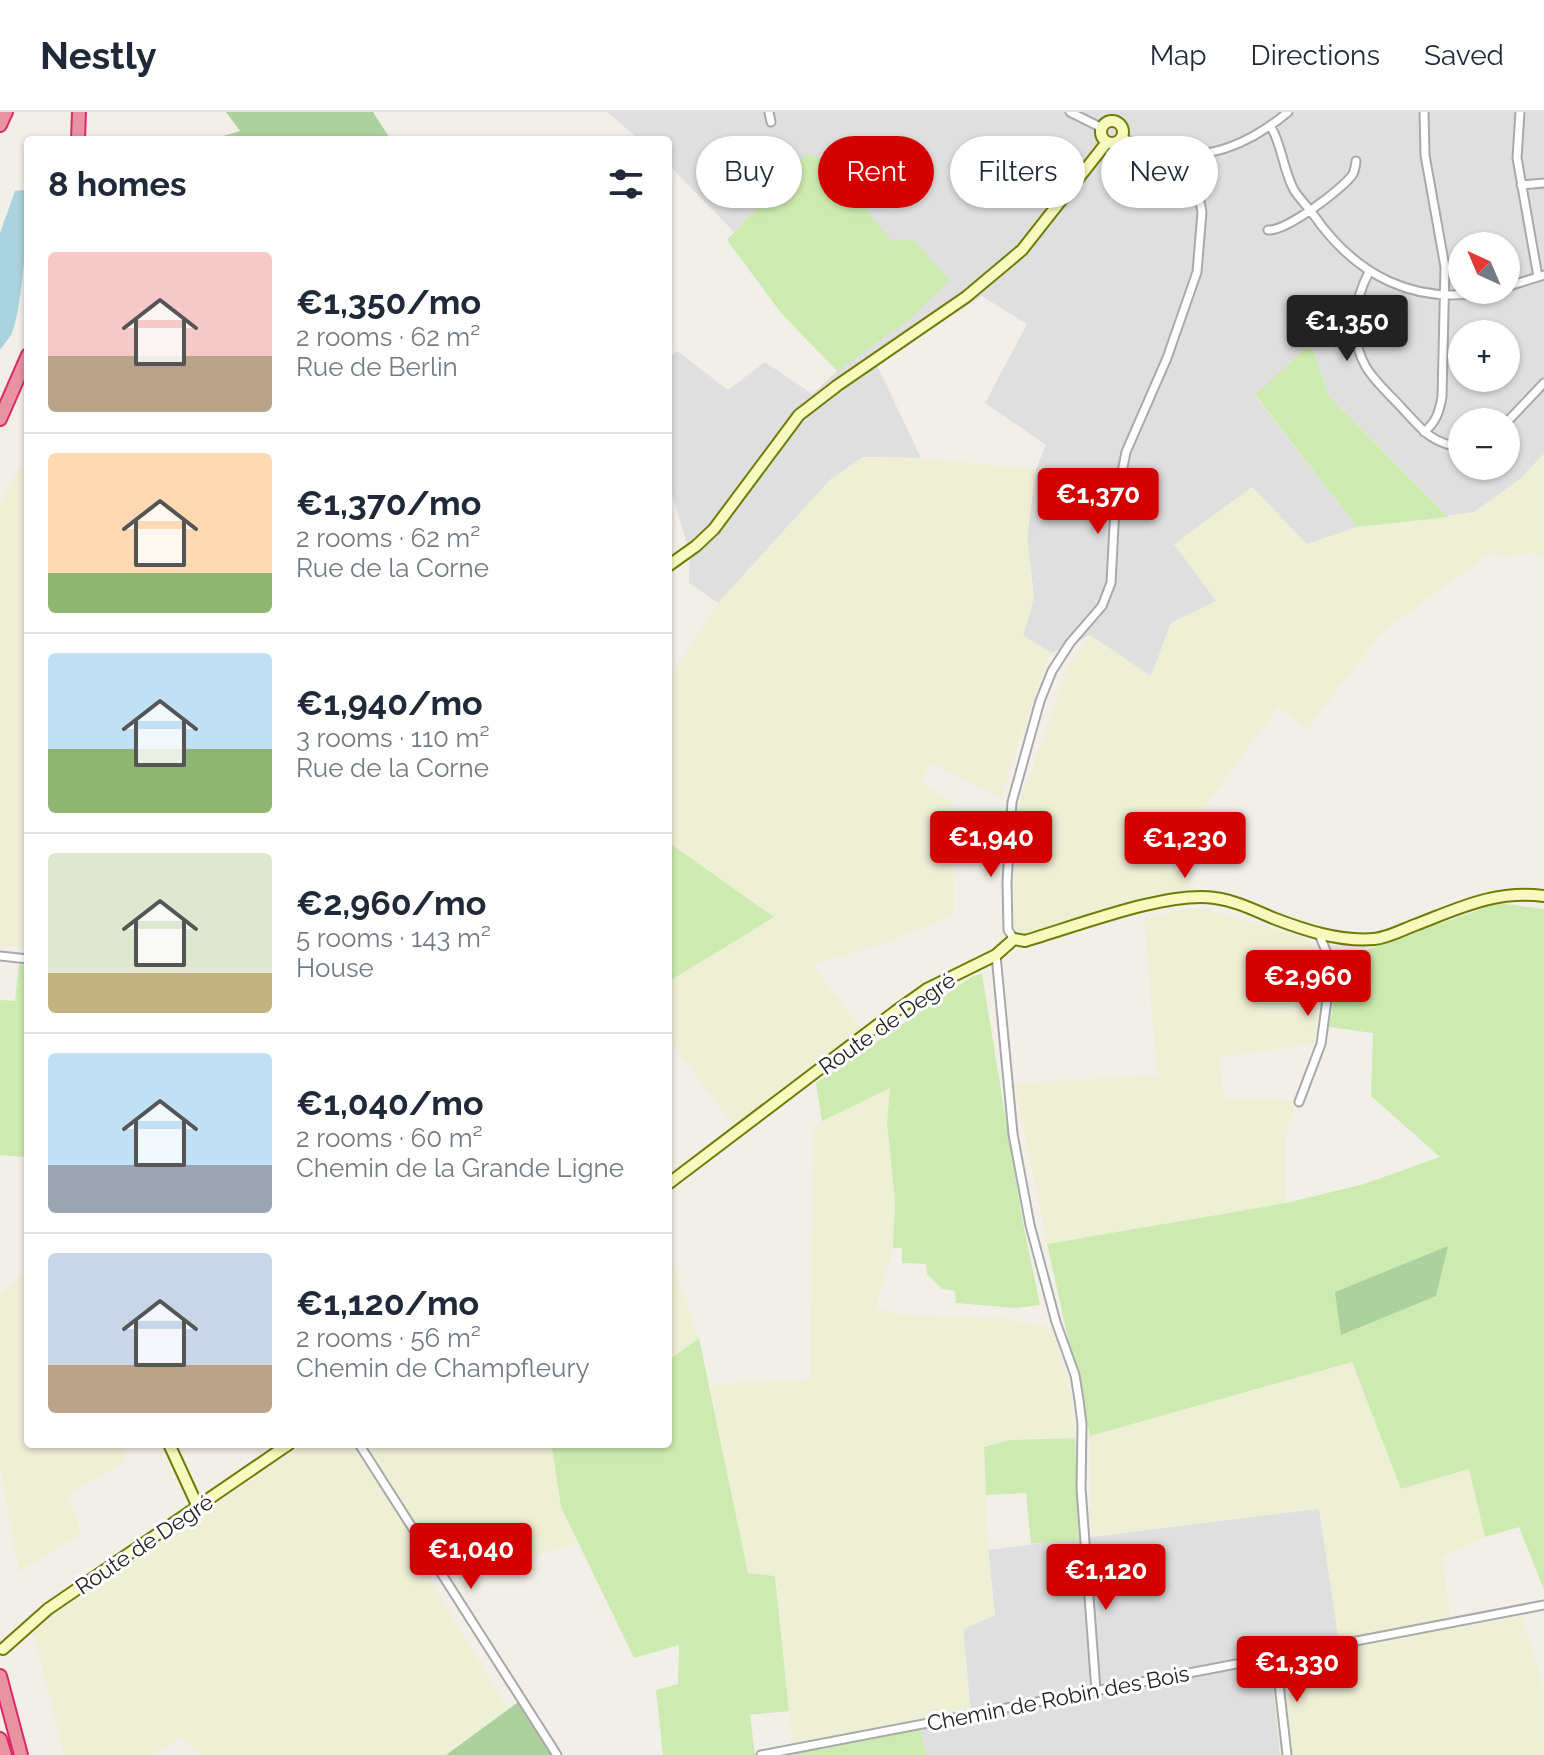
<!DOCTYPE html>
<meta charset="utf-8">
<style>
body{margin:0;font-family:Raleway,sans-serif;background:#f6f6f7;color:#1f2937;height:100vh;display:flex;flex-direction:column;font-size:30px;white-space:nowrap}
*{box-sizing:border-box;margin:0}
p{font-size:26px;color:#747a83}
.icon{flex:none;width:44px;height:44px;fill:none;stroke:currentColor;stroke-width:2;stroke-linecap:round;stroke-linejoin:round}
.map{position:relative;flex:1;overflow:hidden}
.details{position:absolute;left:24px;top:24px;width:648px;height:1312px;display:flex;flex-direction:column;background:#fff;border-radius:8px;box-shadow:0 2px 6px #0004}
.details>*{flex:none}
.hud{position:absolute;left:696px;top:24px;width:728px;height:72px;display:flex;gap:16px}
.needle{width:52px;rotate:316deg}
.tools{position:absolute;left:1448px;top:120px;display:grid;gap:16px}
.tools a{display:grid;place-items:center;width:72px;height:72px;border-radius:50%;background:#fff;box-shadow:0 2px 6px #0004;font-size:40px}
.price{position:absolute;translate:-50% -68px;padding:0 18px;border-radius:8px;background:#d40000;color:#fff;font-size:26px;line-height:52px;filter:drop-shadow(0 2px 4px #0008)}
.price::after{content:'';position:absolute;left:50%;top:48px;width:24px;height:18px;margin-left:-12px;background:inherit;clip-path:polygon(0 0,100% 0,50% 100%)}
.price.selected{background:#222;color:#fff}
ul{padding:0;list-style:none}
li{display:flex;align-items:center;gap:24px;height:200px;padding:0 24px}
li+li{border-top:2px solid #e0e1e3}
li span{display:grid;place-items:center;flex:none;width:224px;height:160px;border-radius:8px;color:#555}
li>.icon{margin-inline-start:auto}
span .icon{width:96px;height:96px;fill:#fffc;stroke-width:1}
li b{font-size:34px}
h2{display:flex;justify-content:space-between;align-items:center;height:96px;padding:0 24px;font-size:34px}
.pill{padding:0 28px;border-radius:36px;background:#fff;box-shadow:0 2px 6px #0004;font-size:28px;line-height:72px}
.pill.selected{background:#d40000;color:#fff}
header{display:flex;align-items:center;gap:48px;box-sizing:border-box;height:112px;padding:0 40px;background:#fff;border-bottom:2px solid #e0e1e3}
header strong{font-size:38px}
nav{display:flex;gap:44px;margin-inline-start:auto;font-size:28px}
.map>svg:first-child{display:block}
.residential{fill:#e0dfdf;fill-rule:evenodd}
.farmland{fill:#eef0d5}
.grass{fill:#cdebb0}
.forest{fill:#add19e}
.water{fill:#aad3df}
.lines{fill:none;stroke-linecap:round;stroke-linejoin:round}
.street-casing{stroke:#a9a9a9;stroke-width:11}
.secondary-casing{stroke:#707d05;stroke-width:14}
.highway-casing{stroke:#dc2a67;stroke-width:16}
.street{stroke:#fff;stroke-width:7}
.secondary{stroke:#f7fabf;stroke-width:10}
.highway{stroke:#e892a2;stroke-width:12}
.labels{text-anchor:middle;stroke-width:6;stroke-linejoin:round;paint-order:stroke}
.street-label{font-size:22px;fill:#222;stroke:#fff}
</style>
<header>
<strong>Nestly</strong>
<nav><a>Map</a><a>Directions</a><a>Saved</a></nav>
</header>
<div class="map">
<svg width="1544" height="1643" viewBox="0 0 1544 1643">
<rect width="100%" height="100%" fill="#f2efe9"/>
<path class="residential" d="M607 0H1544V342L1519 368 1475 400 1448 405 1328 283 1311 231 1255 284 1357 415 1307 433 1217 489 1171 511 1151 565 1090 523 1052 541 1023 524 1034 485 1027 424 1036 357 1046 333 985 291 1027 212 982 184 876 251 921 346 863 345 830 368 718 491 689 471 690 442 669 372 668 247 677 239 728 278 765 250 812 282 837 259 892 130 828 52 809 41 734 120 668 52V28H640ZM1462 134H1506V178H1462ZM1462 222H1506V266H1462ZM1462 310H1506V354H1462Z
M1319 1396 1340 1536 1271 1548 1280 1643H926L919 1611 971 1602 963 1517 995 1503 988 1438Z"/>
<path class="farmland" d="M1544 342V447L1532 440 1500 447 1492 440 1382 520 1307 617 1278 595 1177 733 1140 713 1125 739 1161 752 1191 767 1189 777 1014 825V766L1020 690 1068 555 1090 523 1151 564 1171 511 1216 489 1174 432 1252 375 1307 432 1357 415 1474 400 1519 368Z
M863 345 921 346 1036 357 1027 424 1034 485 1023 524 1052 541 1046 549 1001 686 931 651 921 671 953 690V803L886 831 813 853 862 918 734 1014 668 927V870L773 806 668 730V568L718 491 830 368Z
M28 355V835L0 834V391L18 356Z
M1199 795 1306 826 1325 850 1314 932 1219 945 1224 986 1296 988 1285 1027 1286 1091 1047 1132 1014 971 1157 963 1144 807Z
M890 975 887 1011 895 1089 893 1136 876 1197 914 1204 1004 1206 1052 1216 1071 1278 1075 1326 1010 1328 984 1335 988 1437 995 1503 963 1517 971 1602 793 1636 776 1464 748 1462 710 1272 810 1268 813 1018 822 1009Z
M668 1137 699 1226 668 1249Z
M28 1157V1332H122L125 1350 68 1382 82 1422 19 1460 0 1355V1183Z
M1352 1250 1401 1377 1469 1357 1485 1425 1443 1445 1451 1517 1522 1504 1544 1576V1643H1280L1271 1548 1340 1536 1319 1397 1091 1425 1090 1324Z
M302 1332H557L552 1337 561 1395 577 1431 533 1445 489 1453 441 1442 408 1431 508 1597 446 1643H198L181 1625 153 1643H64L32 1517Z"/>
<path class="grass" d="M808 41 828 51 892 129 913 127 950 169 906 210 837 259 781 201 727 128Z
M1311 231 1328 283 1448 405 1357 415 1255 283Z
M668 730 774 805 668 870Z
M1498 791 1544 797V1478L1519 1415 1485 1425 1469 1357 1401 1377 1352 1250 1090 1324 1047 1132 1286 1091 1364 1072 1440 1045 1371 984 1373 921 1329 915 1337 870 1336 839 1366 838Z
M19 852 28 853V1045L0 1043V888L15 889Z
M982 862 1022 1106 1040 1193 1016 1196 956 1191 955 1179 942 1177 927 1162 926 1152 902 1151V1136H893L895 1089 887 1011 890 976 822 1009 816 971 973 864Z
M699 1226 748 1461 775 1464 789 1599 750 1603 755 1643H663L656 1578 678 1572 679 1533 634 1546 561 1395 552 1336 557 1332H668V1249Z
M1075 1326 1079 1427 1031 1432 1026 1381 986 1383 984 1335 1010 1328Z
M919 1611 926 1643H795L793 1636Z"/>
<path class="forest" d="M226 0H373L391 28H210L240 19Z
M1448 1134 1436 1184 1341 1223 1335 1180Z
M521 1588 554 1643H446Z"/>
<path class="water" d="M23 78 28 80C28 107 22 202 11 223 8 228 3 233 0 238V121L15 79Z"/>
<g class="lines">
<g class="street-casing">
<path id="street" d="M769 0 771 10
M1070 0 1102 16
M1520 0 1517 46 1538 165
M1271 15C1282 33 1283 58 1294 78 1299 86 1307 94 1313 102 1355 163 1416 196 1492 178
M1122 25C1182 59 1239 41 1288 0
M1521 73 1544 71
M1268 118C1285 120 1343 77 1353 62 1354 60 1356 52 1356 49
M1369 160C1354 188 1349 226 1366 255 1375 270 1390 283 1402 296 1423 319 1430 330 1462 336
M1506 175 1544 163
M1506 311 1544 271
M1424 320C1436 310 1439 301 1442 285L1445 155 1425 43 1424 0
M1014 827 1008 818 1007 770 1012 690 1040 589 1052 559 1070 531 1102 494 1111 471 1115 395 1126 340 1167 246 1197 160 1202 100 1191 44
M996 843 1013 1022 1030 1113 1056 1210 1075 1263 1079 1288 1082 1312 1081 1376 1096 1579
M0 844 28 847
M1299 990 1321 932 1330 865 1327 841 1318 820
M359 1332 557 1643
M1276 1545 1287 1643
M761 1643 1544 1493"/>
</g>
<g class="secondary-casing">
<path id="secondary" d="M1101 20a11 11 0 1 1 22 0a11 11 0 1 1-22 0Z
M668 454 696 434 714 417 799 303 838 273 966 185 1022 138 1107 30
M668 1072 896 899 927 877 996 843 1014 827 1025 829C1074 815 1168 778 1215 786 1236 789 1254 798 1273 806 1304 818 1340 830 1374 827 1387 826 1402 818 1415 813 1460 796 1494 778 1544 784
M169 1332 198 1395
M3 1537 48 1497 289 1332"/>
</g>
<g class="highway-casing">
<path id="highway" d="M0 13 6 0
M78 28 79 0
M0 307 28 243
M0 1564 21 1643
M0 1627 5 1643"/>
</g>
<use href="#street" class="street"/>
<use href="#secondary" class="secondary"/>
<use href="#highway" class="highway"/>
</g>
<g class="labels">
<g class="street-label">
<text transform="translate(887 911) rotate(-35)" y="8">Route de Degré</text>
<text transform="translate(144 1432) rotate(-34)" y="8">Route de Degré</text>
<text transform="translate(1058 1586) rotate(-11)" y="8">Chemin de Robin des Bois</text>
</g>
</g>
</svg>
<div class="tools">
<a><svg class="needle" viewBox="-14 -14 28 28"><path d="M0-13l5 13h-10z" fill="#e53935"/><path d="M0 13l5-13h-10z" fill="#747a83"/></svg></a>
<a>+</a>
<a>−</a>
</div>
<b class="price selected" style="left:1347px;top:251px">€1,350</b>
<b class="price" style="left:1098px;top:424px">€1,370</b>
<b class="price" style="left:991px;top:767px">€1,940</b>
<b class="price" style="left:1185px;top:768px">€1,230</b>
<b class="price" style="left:1308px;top:906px">€2,960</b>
<b class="price" style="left:471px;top:1479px">€1,040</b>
<b class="price" style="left:1106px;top:1500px">€1,120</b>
<b class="price" style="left:1297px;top:1592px">€1,330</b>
<div class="hud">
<a class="pill">Buy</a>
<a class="pill selected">Rent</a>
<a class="pill">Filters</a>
<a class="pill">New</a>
</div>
<section class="details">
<h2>8 homes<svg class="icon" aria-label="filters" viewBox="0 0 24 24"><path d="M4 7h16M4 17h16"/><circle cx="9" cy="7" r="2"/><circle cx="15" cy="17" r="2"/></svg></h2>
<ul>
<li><span style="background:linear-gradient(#f6c9c9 65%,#b9a48a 0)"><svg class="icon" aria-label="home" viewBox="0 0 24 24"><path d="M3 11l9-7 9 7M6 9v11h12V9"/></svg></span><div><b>€1,350/mo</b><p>2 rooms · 62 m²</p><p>Rue de Berlin</p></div></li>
<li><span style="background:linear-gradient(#ffd9b3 75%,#8fb573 0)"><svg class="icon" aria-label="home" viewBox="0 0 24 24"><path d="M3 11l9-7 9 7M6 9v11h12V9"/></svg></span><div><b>€1,370/mo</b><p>2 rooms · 62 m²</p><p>Rue de la Corne</p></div></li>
<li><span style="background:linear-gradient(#bfe0f5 60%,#8fb573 0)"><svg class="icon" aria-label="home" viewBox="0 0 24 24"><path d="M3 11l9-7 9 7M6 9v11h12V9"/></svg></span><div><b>€1,940/mo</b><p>3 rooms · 110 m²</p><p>Rue de la Corne</p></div></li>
<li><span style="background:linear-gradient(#dfe7d0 75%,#c2b280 0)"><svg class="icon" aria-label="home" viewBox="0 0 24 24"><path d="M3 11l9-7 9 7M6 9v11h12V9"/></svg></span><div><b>€2,960/mo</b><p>5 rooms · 143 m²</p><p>House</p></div></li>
<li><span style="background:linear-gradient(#bfe0f5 70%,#9aa5b1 0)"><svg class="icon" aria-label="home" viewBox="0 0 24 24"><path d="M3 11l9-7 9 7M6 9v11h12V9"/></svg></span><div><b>€1,040/mo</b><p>2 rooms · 60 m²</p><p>Chemin de la Grande Ligne</p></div></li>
<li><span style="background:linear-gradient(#c9d6e8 70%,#b9a48a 0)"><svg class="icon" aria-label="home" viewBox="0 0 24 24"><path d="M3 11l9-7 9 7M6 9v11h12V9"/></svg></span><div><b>€1,120/mo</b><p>2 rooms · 56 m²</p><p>Chemin de Champfleury</p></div></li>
</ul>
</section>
</div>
